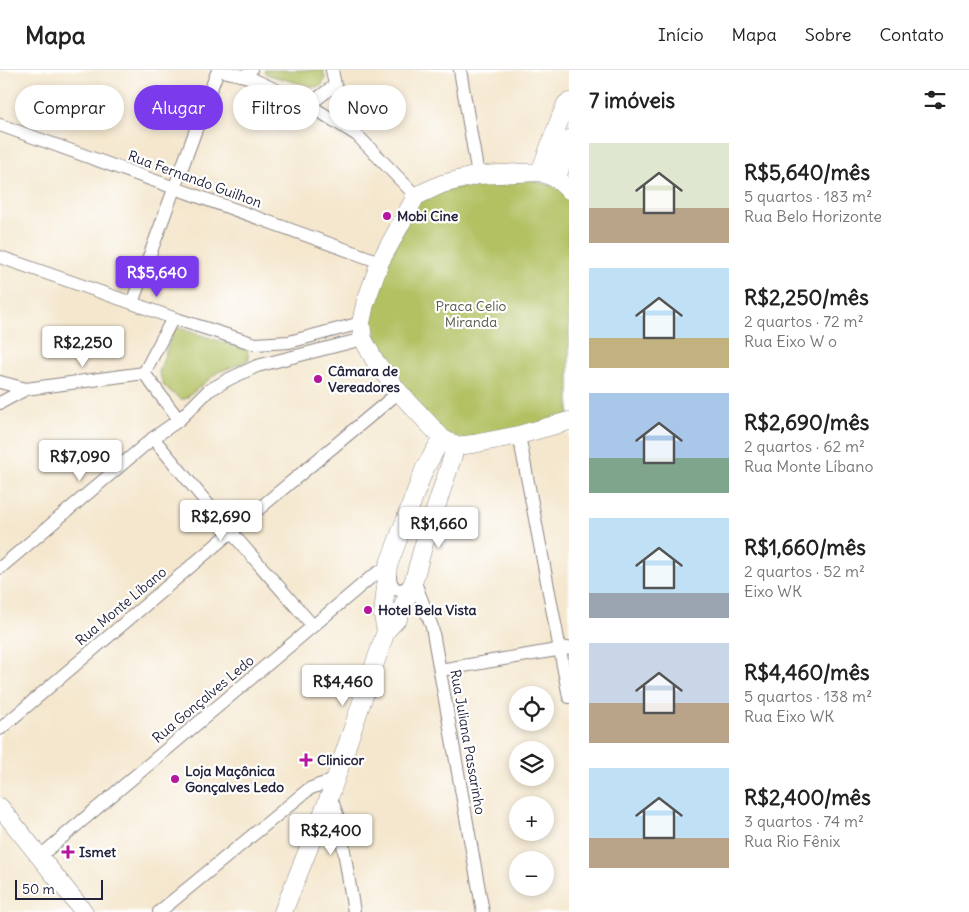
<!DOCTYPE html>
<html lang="pt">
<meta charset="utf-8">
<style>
body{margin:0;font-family:Delius,sans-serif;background:#f2f2f2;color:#222;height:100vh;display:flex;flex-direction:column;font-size:19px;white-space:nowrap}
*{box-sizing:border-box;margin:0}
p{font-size:16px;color:#767676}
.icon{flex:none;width:28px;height:28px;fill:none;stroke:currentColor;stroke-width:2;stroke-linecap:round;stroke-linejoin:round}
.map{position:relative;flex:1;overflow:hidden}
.details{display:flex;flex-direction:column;background:#fff;width:400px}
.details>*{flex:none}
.hud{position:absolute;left:15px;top:15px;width:475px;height:45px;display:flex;gap:10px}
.buttons{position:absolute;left:509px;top:616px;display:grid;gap:10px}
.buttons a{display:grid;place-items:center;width:45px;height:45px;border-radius:50%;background:#fff;box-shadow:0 2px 8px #0003;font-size:25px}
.scale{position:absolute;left:15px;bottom:12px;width:88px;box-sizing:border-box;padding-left:5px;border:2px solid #22223b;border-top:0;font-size:14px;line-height:18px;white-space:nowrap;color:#22223b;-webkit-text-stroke:4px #fff;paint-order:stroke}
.price{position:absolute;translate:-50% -42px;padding:0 11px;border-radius:5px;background:#fff;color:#222;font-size:16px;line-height:32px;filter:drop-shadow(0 1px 2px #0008)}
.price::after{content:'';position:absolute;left:50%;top:30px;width:15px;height:11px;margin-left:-8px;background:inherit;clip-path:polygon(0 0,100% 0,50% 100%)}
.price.selected{background:#7c3aed;color:#fff}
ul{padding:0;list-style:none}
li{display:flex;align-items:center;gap:15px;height:125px;padding:0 20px}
li span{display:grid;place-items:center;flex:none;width:140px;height:100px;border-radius:0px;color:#555}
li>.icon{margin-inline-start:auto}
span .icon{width:60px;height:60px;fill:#fffc;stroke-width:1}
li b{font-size:21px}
h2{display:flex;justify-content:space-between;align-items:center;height:60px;padding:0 20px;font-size:21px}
.pill{padding:0 18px;border-radius:22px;background:#fff;box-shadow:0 2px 8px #0003;font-size:18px;line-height:45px}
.pill.selected{background:#7c3aed;color:#fff}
header{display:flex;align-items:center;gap:30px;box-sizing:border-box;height:70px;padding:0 25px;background:#fff;border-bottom:1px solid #e0e0e0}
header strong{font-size:24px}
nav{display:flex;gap:28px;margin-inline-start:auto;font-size:18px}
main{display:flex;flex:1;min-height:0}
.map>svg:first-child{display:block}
.park{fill:#b3c163;stroke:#6a724f}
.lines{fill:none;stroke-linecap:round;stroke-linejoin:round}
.street-casing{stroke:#8b8484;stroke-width:14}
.secondary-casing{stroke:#8b8484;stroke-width:19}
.street{stroke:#fff;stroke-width:12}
.secondary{stroke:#fff;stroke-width:18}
.poi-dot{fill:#b5179e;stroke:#fff;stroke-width:2}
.labels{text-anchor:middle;stroke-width:4.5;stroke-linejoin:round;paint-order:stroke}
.street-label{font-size:14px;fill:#22223b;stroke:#fff}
.poi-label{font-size:14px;font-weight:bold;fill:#22223b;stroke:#fff;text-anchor:start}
.park-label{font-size:14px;fill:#555a49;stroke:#fff}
</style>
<header>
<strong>Mapa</strong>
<nav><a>Início</a><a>Mapa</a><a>Sobre</a><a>Contato</a></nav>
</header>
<main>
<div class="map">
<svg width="569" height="842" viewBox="0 0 569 842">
<rect width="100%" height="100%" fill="#fff"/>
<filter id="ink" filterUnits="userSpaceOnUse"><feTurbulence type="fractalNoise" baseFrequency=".02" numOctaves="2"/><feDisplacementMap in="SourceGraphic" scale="10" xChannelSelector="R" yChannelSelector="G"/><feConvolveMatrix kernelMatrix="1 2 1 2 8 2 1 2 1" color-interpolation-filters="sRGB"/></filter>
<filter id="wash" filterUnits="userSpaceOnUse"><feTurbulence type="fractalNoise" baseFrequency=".0096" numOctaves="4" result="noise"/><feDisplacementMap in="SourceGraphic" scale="20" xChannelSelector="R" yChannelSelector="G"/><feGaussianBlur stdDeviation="1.12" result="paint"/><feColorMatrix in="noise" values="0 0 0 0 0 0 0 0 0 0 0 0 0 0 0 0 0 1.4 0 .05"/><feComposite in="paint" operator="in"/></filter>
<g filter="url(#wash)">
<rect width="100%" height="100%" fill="#f4e7ce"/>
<path class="park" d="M264 0H323L325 9 321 16 312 17 266 4Z
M525 109 561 118 569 127V349L450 373 365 269 367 235 417 130 440 121 476 114Z
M176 258H179L247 280 249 289 245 292 218 302 185 329H180L164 316 159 302 174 259Z"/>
</g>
<g filter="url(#ink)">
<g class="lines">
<g class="street-casing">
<path id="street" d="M219 0 248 7
M251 0 248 7 309 35 357 65 416 126
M460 0 478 105
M335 15 357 65
M309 35 335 15 332 0
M0 55 380 192
M0 187 132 233 173 248 255 274 289 272 361 253
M132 233 218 0
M173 248 144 303 179 350
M0 312 26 319
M0 333 26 319 144 303
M519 365 569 627
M153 368 231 462 313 556
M0 498 153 368 179 350 208 321 229 309 257 296 363 269
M440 600 568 578
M0 659 231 462 399 322
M330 725 339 750 354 842
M39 787 370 508 388 496 391 513 395 519C404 522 408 516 414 510L432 557 483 842
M159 842 309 719 319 715 336 710"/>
</g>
<g class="secondary-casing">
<path id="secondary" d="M540 102 561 46 566 34 569 32
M557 109 569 69
M569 120 557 109 540 102 478 105 442 114 416 126 380 192 365 234 361 253 363 269 375 291 399 322 442 368 456 376 473 374 519 365 569 351
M386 561 383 545 388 496 424 400 442 368
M0 737 84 842
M283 842 330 725 386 561 398 548 414 510 423 477 456 376"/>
</g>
<use href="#street" class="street"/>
<use href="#secondary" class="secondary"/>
</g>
</g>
<g class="poi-dot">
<circle cx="387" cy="146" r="5"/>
<circle cx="318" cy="309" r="5"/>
<circle cx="368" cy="540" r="5"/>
<path d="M303.5 682.5h5v5h5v5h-5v5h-5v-5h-5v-5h5z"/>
<circle cx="175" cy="709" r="5"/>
<path d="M65.5 774.5h5v5h5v5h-5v5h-5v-5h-5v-5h5z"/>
</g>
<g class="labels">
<g class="street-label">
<text transform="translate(195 109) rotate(20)" y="5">Rua Fernando Guilhon</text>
<text transform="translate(121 536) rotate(-40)" y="5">Rua Monte Líbano</text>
<text transform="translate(203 629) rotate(-40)" y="5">Rua Gonçalves Ledo</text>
<text transform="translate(468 672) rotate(80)" y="5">Rua Juliana Passarinho</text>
</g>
<g class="poi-label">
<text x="397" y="151">Mobi Cine</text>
<text x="328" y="306">Câmara de<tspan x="328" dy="16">Vereadores</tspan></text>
<text x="378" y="545">Hotel Bela Vista</text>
<text x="317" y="695">Clinicor</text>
<text x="185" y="706">Loja Maçônica<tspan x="185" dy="16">Gonçalves Ledo</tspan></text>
<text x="79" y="787">Ismet</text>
</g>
<g class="park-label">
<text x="471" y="241">Praca Celio<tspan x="471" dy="16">Miranda</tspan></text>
</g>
</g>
</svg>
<div class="buttons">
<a><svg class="icon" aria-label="locate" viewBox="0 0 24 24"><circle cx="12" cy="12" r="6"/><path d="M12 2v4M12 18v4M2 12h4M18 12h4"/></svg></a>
<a><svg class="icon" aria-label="layers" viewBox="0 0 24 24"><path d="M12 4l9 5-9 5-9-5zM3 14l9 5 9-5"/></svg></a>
<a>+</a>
<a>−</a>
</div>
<div class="scale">50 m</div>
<b class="price selected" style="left:157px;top:228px">R$5,640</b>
<b class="price" style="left:83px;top:298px">R$2,250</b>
<b class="price" style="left:80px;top:412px">R$7,090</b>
<b class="price" style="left:221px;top:472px">R$2,690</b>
<b class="price" style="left:439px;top:479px">R$1,660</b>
<b class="price" style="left:343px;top:637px">R$4,460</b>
<b class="price" style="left:331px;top:786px">R$2,400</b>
<div class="hud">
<a class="pill">Comprar</a>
<a class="pill selected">Alugar</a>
<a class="pill">Filtros</a>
<a class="pill">Novo</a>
</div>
</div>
<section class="details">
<h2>7 imóveis<svg class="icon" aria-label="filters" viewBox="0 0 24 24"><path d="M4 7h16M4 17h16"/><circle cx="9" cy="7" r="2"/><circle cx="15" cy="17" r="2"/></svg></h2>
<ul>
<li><span style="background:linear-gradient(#dfe7d0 65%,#b9a48a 0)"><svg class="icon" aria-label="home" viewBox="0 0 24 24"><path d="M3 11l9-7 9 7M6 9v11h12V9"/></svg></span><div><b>R$5,640/mês</b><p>5 quartos · 183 m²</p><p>Rua Belo Horizonte</p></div></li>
<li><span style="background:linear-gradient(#bfe0f5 70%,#c2b280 0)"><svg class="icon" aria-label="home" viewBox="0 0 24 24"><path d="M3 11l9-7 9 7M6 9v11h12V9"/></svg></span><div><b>R$2,250/mês</b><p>2 quartos · 72 m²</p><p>Rua Eixo W o</p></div></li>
<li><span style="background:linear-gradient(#a9c7e8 65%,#7fa58c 0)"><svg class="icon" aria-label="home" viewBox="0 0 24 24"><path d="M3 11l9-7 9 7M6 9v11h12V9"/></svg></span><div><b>R$2,690/mês</b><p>2 quartos · 62 m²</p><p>Rua Monte Líbano</p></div></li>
<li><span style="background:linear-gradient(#bfe0f5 75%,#9aa5b1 0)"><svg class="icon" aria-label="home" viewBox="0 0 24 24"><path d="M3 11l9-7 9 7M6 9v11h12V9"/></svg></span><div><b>R$1,660/mês</b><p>2 quartos · 52 m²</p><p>Eixo WK</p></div></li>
<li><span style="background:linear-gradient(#c9d6e8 60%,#b9a48a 0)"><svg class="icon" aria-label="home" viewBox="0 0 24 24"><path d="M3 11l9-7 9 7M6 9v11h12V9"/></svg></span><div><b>R$4,460/mês</b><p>5 quartos · 138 m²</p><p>Rua Eixo WK</p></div></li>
<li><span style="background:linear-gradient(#bfe0f5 70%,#b9a48a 0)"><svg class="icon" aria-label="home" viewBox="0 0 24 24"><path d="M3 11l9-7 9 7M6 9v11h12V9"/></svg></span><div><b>R$2,400/mês</b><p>3 quartos · 74 m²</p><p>Rua Rio Fênix</p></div></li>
</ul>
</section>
</main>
